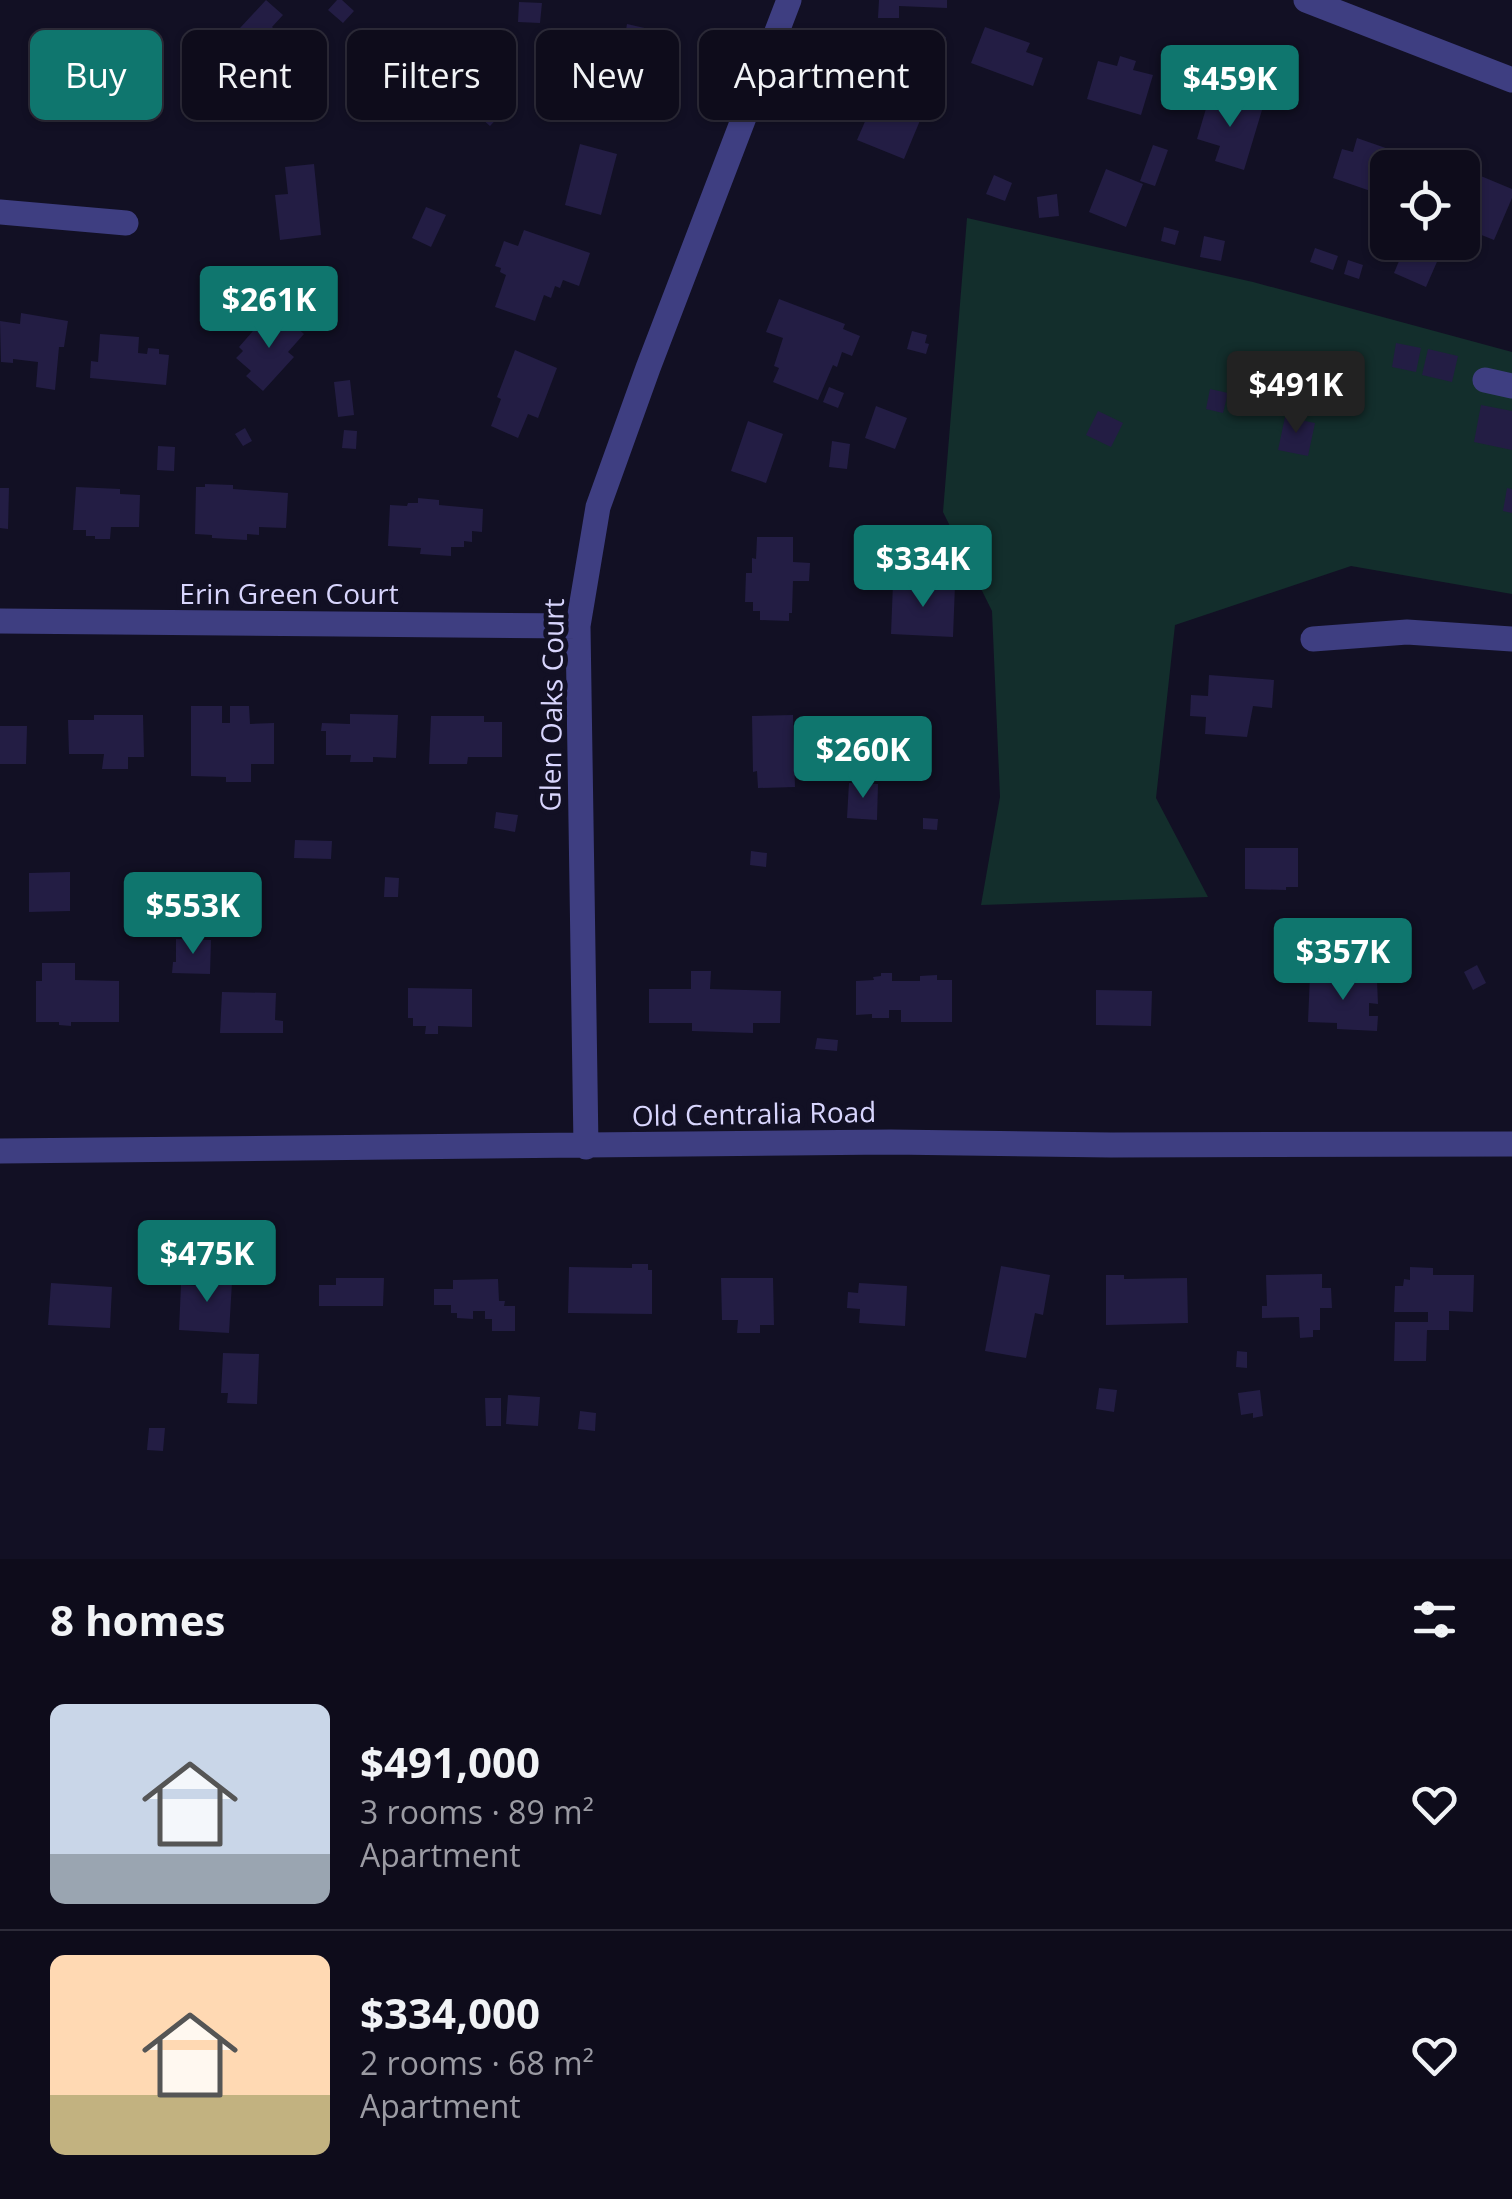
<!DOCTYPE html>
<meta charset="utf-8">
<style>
body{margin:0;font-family:"Open Sans",sans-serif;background:#1c1a28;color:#f1f3f6;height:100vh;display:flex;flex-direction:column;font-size:38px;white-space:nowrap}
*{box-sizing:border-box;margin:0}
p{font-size:32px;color:#9b9ba3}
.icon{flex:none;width:55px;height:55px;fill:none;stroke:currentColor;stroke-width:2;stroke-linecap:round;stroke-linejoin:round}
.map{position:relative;height:1559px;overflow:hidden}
.sheet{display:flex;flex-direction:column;background:#0e0c1b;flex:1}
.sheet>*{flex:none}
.hud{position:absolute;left:30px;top:30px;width:1000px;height:90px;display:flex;gap:20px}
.fabs{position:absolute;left:1370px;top:150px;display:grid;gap:20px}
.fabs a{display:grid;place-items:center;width:110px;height:110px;border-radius:15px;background:#0e0c1b;box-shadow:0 2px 8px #0004,0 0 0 2px #2e2c3a;font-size:50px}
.price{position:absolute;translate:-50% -85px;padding:0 22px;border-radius:10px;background:#0f766e;color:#fff;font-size:32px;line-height:65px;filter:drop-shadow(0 2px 5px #0008)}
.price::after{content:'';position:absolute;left:50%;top:60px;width:30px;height:22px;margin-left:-15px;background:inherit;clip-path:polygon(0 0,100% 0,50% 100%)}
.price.current{background:#222;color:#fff}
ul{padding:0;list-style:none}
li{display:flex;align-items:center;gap:30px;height:250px;padding:0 50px}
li+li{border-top:2px solid #2e2c3a}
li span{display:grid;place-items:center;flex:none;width:280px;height:200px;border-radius:15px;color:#555}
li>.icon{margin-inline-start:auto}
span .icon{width:120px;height:120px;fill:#fffc;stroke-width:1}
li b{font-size:42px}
h2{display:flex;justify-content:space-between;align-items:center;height:120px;padding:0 50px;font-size:42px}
.pill{padding:0 35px;border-radius:15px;background:#0e0c1b;box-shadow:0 2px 8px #0004,0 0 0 2px #2e2c3a;font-size:35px;line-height:90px}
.pill.current{background:#0f766e;color:#fff}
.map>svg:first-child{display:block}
.green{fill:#132e2c}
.building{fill:#231d44}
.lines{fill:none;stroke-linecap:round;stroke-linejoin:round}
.minor{stroke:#3e3e81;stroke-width:25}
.labels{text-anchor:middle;stroke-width:10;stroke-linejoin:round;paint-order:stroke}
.street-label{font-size:28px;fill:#d8d5fd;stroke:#121024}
</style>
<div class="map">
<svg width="1512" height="1559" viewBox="0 0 1512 1559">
<rect width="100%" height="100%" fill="#121024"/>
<path class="green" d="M967 218 1253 282 1512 352V594L1351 566 1175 625 1156 798 1208 897 981 905 1000 797 992 611 943 512Z"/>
<path class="building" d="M266 0 283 15 272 27 297 51 290 59 314 82 289 108 267 86 262 91 246 76 249 73 236 61 241 55 227 42Z
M337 0H342L354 11 343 23 328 10Z
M879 0H947V8L899 6V18H878Z
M519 2 542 3 540 23 518 22Z
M627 24 649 29 646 38 651 39 637 97 602 88 614 40 617 41 620 28 626 30Z
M985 27 1030 43 1026 52 1043 58 1033 86 971 63Z
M930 33 946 37 940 61 923 56Z
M58 56 107 60 103 110H93L92 115 53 112Z
M1120 56 1136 61 1133 70 1153 75 1141 115 1087 99 1098 61 1117 66Z
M890 92 926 106 904 159 857 140 870 110 881 114Z
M1210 95 1262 110 1244 170 1215 161 1220 146 1197 139Z
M489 96 505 110 490 126 474 112Z
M1357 138 1400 153 1395 168H1388L1385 196 1333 178 1342 149 1353 152Z
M580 144 617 154 601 215 565 205Z
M1153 145 1168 150 1155 186 1140 181Z
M314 164 321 235 280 240 275 195 288 194 285 167Z
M1106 169 1143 184 1126 227 1089 212Z
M1464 169 1512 189V198L1494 240 1464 228 1469 214 1462 211Z
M994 175 1012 183 1005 201 986 194Z
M1057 194 1059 216 1039 218 1037 197Z
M426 207 446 215 431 247 412 238Z
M1164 227 1179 231 1175 245 1161 241Z
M524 230 590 253 579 286 563 280 560 288 555 286 551 298 544 295 535 321 495 307 506 275 500 272 501 268 495 266 504 241 518 246Z
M1204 236 1225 241 1221 261 1200 257Z
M1407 242H1430L1443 248 1426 287 1394 273Z
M1315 248 1338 256 1333 270 1310 262Z
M1348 260 1363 265 1359 279 1344 274Z
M779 299 845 324 843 329 860 336 852 356 842 352 837 367 833 365 818 400 773 382 779 368 774 366 783 338 766 332Z
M21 313 68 321 64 347H59L55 390 36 387 38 362 13 359V363L1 362 0 321 20 324Z
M283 315 304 334 288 352 294 357 263 391 246 376 251 371 236 358 243 351 239 347 259 324 268 331Z
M912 331 927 335 925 343 929 344 926 354 907 349Z
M100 334 139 337 138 353 147 354 148 348 159 349V354L169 355 166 385 90 378 91 361 98 362Z
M1396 343 1421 348 1416 372 1392 367Z
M1428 349 1458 356 1452 382 1422 375Z
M515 350 557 368 538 418 528 414 518 438 491 426 501 399 497 397Z
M1245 351 1281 359 1272 400 1237 392Z
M1321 351 1363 361 1353 407 1310 397Z
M350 380 354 415 338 417 334 382Z
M829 387 844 393 838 408 823 402Z
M1210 389 1228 393 1223 413 1206 409Z
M1481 405 1512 411V450L1474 442Z
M876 406 907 418 895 449 865 438Z
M1098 411 1123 423 1111 447 1086 435Z
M1285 417 1315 423 1308 456 1278 450Z
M748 421 783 434 766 483 731 471Z
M245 428 252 441 243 446 235 434Z
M344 430 357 431 356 449 342 448Z
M832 441 850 444 847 469 829 467Z
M158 446 175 447 174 471 157 470Z
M205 484 233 485V489L288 493 286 528 259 527V535L247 534V540L212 538V535L195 534 196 487H205Z
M76 487 120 489V494L140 495 139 527H111L110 539H95V536H86V530H73Z
M0 488H9L8 529 0 528Z
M1507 488 1512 489V513L1503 511Z
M418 498 439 500V505L483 509 482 532 472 531V542L464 541V547H451V556L420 554 421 548 388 546 390 505 407 506 408 503H418Z
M757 537H793V562L810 563 809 581H793L792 613H789V621L760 620V611H753V602H745L746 573H752V558L756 559Z
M893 583 955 585 953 637 891 634Z
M1209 675 1274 680 1272 708 1253 706 1247 737 1205 734 1206 717 1190 716 1191 695 1208 696Z
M191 706H222V723H230V706H249L250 724 274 723V764H251V782H226V777L191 776Z
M350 714 398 715 396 758 373 757V762H350L351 755H326V731H321L322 723 350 724Z
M94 715H143L144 757H128V769H102L104 754H69L68 720H94Z
M793 715 795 787 758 788 757 771 753 772 752 716Z
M431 716H484V722H502V757H468L467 764H429Z
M0 726H27L26 764H0Z
M849 783 878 784 877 820 847 818Z
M496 812 518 815 515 832 494 828Z
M923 818 938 819 937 830 923 829Z
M295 840 332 841 331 859 294 858Z
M1245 848H1298V887H1286V890L1245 889Z
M751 851 767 853 766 867 750 865Z
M70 872V911L29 912V873Z
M385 877 399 878 398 897H384Z
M176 939 211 940 210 974 172 973 173 962H176Z
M42 963H75V980L119 981V1022H71V1026L59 1025V1022H36V981H42Z
M1477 965 1486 983 1473 990 1464 972Z
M691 971H711L710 989 781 991 780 1023H753V1033L692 1031V1023H649V989H691Z
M881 973H892V981H920V976L937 975V980H952V1022H901V1010H889V1018H872V1014L856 1015V981L874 980 873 977 881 976Z
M1310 975 1336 976V979L1377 981 1378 1004 1369 1003V1016H1378L1377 1031 1337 1029V1023L1308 1022Z
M408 988 472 989V1027L438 1026V1034H425L426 1026H413V1018H408Z
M1096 990 1152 991 1151 1026 1096 1025Z
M222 992 276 993 275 1020 283 1021V1033H220Z
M817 1038 838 1040 837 1051 815 1049Z
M632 1264H648V1270H652V1314L568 1313 569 1267 632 1268Z
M1001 1266 1050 1275 1043 1315 1035 1313 1026 1358 985 1351Z
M1410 1267 1433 1268V1275H1474L1473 1312 1449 1311V1330H1427L1426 1361H1394L1395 1322H1428V1312H1394L1395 1286H1403L1404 1279 1410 1280Z
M206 1271 229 1272V1282H232L229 1333 179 1330 181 1285 205 1286Z
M1322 1274V1288H1331L1332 1308H1320V1330H1313V1337L1300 1338 1299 1317 1262 1318V1306H1267L1266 1275Z
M1106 1275H1124V1279L1187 1278 1188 1323 1106 1325Z
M336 1278H384L383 1306H319V1285H336Z
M721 1278H773L774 1325H760V1333H737L738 1320H722Z
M498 1279 499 1301H505L504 1306H515V1331H492V1319H485V1311H473V1319L457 1318V1313H451V1305H434V1289H453V1280Z
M51 1283 112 1287 110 1328 48 1325Z
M859 1283 907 1286 905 1326 859 1323 860 1309 847 1308 848 1292 858 1293Z
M1237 1351 1247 1352V1368L1236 1367Z
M223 1353 259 1354 257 1404 227 1403 228 1393H221Z
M1099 1388 1117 1390 1114 1412 1096 1409Z
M1260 1390 1263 1416 1253 1418V1413L1241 1415 1238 1393Z
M508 1395 540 1397 538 1426 506 1424Z
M485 1398H501V1426H486Z
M580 1411 596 1413 595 1431 578 1429Z
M149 1428H165L163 1451 147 1450Z"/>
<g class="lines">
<path class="minor" d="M1306 0 1512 80
M0 212 126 223
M1485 380 1512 386
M0 621 578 626
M1313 639 1407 632 1512 639
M586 1147 578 626 598 507 648 368 789 0
M0 1151 891 1142 1111 1145 1512 1144"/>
</g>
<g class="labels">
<g class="street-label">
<text x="289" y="604">Erin Green Court</text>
<text transform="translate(552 705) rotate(-89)" y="10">Glen Oaks Court</text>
<text transform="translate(754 1114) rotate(-1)" y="10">Old Centralia Road</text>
</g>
</g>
</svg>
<div class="fabs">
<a><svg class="icon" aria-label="locate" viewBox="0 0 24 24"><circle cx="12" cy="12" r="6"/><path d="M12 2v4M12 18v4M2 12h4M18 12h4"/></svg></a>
</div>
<b class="price" style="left:1230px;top:130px">$459K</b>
<b class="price" style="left:269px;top:351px">$261K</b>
<b class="price current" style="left:1296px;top:436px">$491K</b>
<b class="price" style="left:923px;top:610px">$334K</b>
<b class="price" style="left:863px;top:801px">$260K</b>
<b class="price" style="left:193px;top:957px">$553K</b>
<b class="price" style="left:1343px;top:1003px">$357K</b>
<b class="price" style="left:207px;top:1305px">$475K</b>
<div class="hud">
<a class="pill current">Buy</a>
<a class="pill">Rent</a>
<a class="pill">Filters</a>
<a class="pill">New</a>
<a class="pill">Apartment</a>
</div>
</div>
<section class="sheet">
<h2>8 homes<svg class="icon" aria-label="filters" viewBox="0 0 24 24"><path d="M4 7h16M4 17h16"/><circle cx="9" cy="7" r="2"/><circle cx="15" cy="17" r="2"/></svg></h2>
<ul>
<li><span style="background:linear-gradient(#c9d6e8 75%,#9aa5b1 0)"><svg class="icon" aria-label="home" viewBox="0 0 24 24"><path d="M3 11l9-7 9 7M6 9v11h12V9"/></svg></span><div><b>$491,000</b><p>3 rooms · 89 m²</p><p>Apartment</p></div><svg class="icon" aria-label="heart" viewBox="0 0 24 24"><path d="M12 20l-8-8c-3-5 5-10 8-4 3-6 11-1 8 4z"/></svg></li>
<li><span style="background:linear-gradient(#ffd9b3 70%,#c2b280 0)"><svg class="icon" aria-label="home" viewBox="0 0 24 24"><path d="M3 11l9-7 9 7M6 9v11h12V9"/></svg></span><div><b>$334,000</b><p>2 rooms · 68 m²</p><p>Apartment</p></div><svg class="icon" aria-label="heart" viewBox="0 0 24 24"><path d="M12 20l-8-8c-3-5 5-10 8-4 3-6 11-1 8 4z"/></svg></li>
</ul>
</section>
